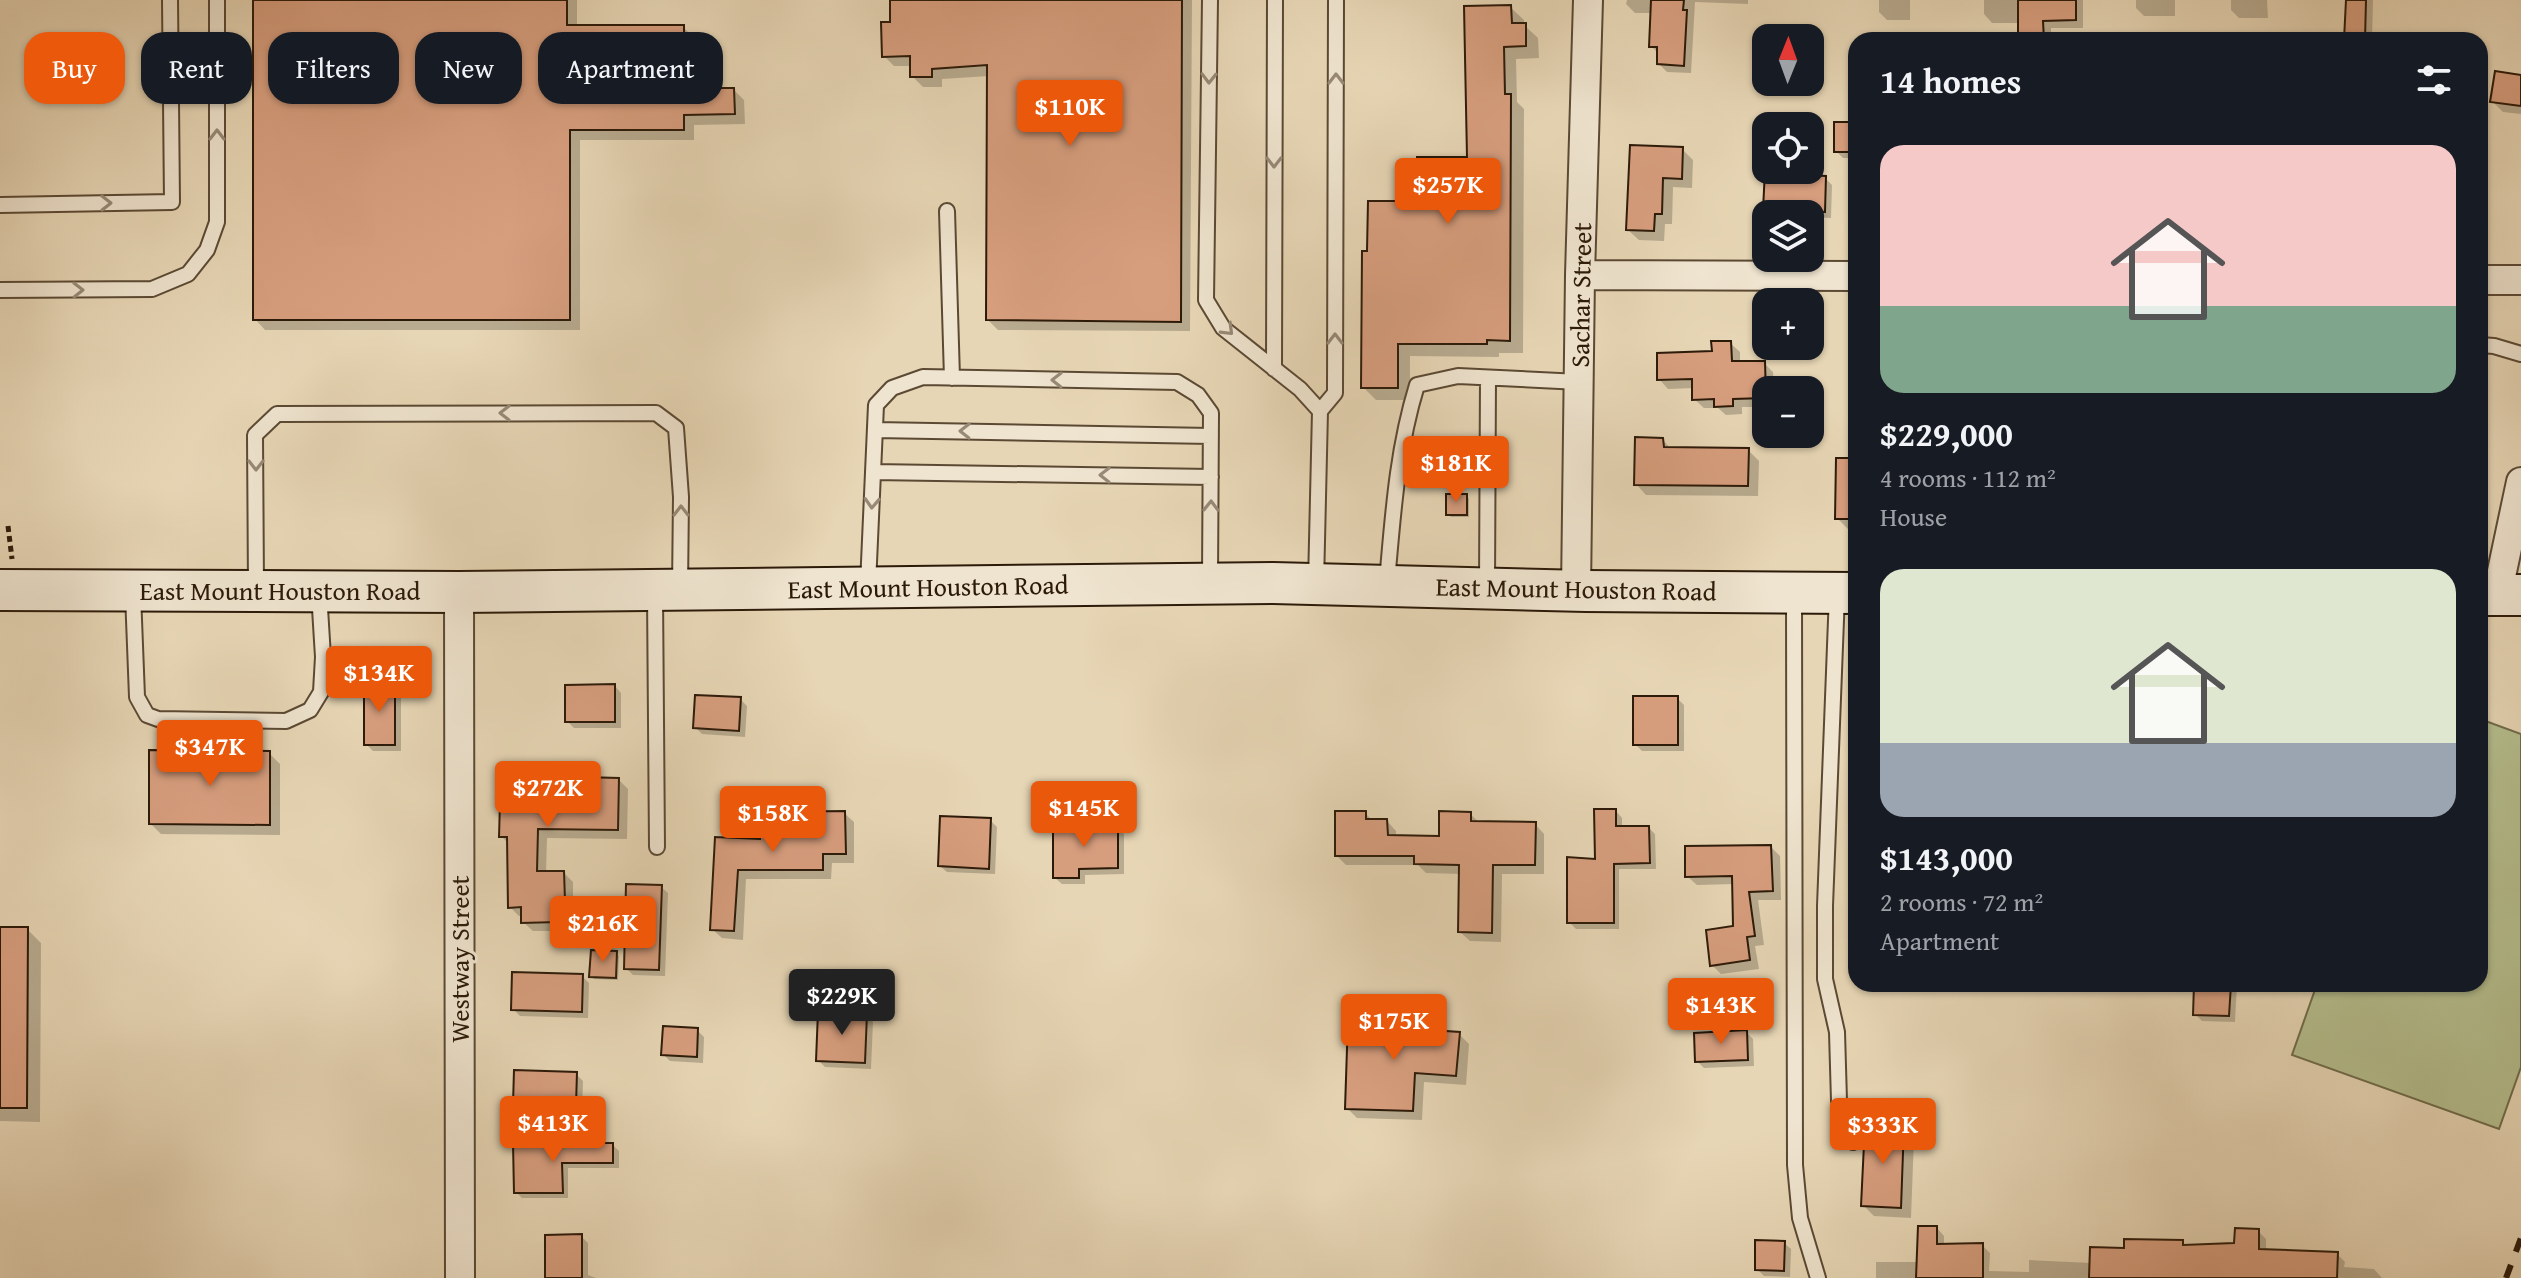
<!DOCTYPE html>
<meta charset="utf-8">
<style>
body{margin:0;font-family:"Gentium Book Plus",serif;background:#242831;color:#f1f3f6;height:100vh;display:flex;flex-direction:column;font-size:30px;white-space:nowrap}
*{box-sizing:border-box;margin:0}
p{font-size:26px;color:#9ea1a6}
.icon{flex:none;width:44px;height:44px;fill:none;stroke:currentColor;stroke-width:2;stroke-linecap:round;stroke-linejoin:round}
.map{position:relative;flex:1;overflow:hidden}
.sheet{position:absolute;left:1848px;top:32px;width:640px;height:960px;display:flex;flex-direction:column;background:#171b24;border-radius:24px;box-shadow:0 2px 6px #0004}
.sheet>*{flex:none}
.guide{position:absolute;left:24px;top:32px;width:760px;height:72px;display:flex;gap:16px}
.needle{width:52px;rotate:1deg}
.tools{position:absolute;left:1752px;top:24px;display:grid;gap:16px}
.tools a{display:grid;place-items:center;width:72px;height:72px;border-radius:16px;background:#171b24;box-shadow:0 2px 6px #0004;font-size:40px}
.price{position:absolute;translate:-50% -68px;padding:0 18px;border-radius:8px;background:#ea580c;color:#fff;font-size:26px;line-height:52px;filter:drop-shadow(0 2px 4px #0008)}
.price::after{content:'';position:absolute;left:50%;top:48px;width:24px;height:18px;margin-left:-12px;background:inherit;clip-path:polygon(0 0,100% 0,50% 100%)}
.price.current{background:#222;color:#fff}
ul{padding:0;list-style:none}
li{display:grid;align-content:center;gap:16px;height:424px;padding:0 32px}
li span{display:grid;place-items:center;height:248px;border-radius:24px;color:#555}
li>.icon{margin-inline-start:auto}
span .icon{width:144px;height:144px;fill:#fffc;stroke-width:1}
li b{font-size:34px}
h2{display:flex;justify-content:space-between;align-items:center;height:96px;padding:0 32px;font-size:34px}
.tag{padding:0 28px;border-radius:24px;background:#171b24;box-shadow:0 2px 6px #0004;font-size:28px;line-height:72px}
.tag.current{background:#ea580c;color:#fff}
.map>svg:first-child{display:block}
.green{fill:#b5be8e;stroke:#706c4c;stroke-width:2}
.shadow{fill:#0003}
.building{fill:#d79e7e;stroke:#2c1a09;stroke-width:2}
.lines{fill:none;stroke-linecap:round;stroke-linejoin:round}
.service-casing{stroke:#5b4934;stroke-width:18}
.minor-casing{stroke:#5b4934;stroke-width:32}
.secondary-casing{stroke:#2c1a09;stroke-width:44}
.path{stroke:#2c1a09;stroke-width:5;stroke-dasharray:6 4;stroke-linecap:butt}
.service{stroke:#efe4cf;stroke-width:14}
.minor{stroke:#efe4cf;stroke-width:28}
.secondary{stroke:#efe4cf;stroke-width:40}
.rail{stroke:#2c1a09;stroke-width:6;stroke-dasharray:14 14;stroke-linecap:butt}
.oneway{stroke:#978976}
.labels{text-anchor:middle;stroke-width:6;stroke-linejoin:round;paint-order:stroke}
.street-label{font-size:26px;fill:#2c1a09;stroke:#efe4cf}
</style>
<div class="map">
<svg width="2521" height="1278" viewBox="0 0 2521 1278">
<rect width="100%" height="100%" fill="#e7d6b5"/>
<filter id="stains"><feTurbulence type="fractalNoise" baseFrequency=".0025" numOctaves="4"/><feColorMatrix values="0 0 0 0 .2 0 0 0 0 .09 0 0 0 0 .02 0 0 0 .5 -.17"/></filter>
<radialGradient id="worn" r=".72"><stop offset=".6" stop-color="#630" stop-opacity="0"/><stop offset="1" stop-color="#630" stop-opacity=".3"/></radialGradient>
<path class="green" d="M2480 719 2521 734V1067L2499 1129 2292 1055 2317 984H2480Z"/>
<path class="shadow" d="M255 0H577V27H683L694 38V90H734L744 100 745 124 694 125V140H580V330H265L255 319Z
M892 0H1192L1190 331 998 330 988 320 989 76 942 79V87H923L912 76V66H894L884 56 892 24Z
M1627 0H1748V4L1695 2 1691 73 1667 72 1659 64V54L1651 46 1653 13H1635L1626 4Z
M1879 0H1910V20H1887L1879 12Z
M1984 0H2083V28H2051V40H2020V23H1992L1984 14Z
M2136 0H2175V16H2144L2136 8Z
M2231 0H2267L2268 18H2239L2231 10Z
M2348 0H2373L2372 40H2346Z
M1510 7 1524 20V25L1538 38 1539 58 1516 59 1517 102 1524 109 1523 353H1499V357L1410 356V400H1376L1363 387 1369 254 1418 203 1469 159Z
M2521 77V114L2503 112 2492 101Z
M1856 124V158H1843L1836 151Z
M1632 147 1682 149 1693 160 1692 188 1673 187 1672 224H1665L1664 241 1639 240 1628 230Z
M1767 170H1795L1794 177 1825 178 1832 185 1831 218 1810 217V214H1770L1765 209Z
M1730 343 1740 352V363H1764L1773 372 1774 390H1766V407H1742V414L1726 415 1718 408H1704L1694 399V388L1668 389 1659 379Z
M1663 440 1671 449 1748 450 1759 461 1758 496 1646 495 1636 484Z
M1856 460V531H1850L1837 518Z
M1467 496 1469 499V517H1451L1448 514Z
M394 685 401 691V751H373L366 744Z
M615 686 621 693V728H574L567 721Z
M1677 698 1684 705V751H1642L1635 744Z
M740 699 747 706 745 737 702 734 695 727Z
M269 753 280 764V835L161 834 151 824Z
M581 771 589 779 619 780 628 789 627 839 547 838 546 873H564L573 882V910H566L567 931H533L523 922V916H519L510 907 509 844 501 836Z
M1616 811 1622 818V828H1649L1655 834 1656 869H1619V929H1576L1569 922 1597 861Z
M844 813 854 822V863H832L831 879H746L743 940 722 938 712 929 717 839 762 841Z
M1365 813 1373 821H1387L1396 831V837L1441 838 1470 814 1480 823 1535 824 1544 834V874H1502L1501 942 1470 941 1460 932 1461 874 1426 873 1418 865H1346L1337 856Z
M990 820 997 827 995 874 947 872 940 866Z
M1117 828 1124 834V874L1085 875V884H1062L1055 878Z
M1771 847 1780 856 1781 900H1758L1764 945 1755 946 1759 969 1721 974 1712 965 1735 928 1734 884 1697 885 1687 876Z
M661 887 668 893 665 976 633 975 626 968Z
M0 929H27L41 943 40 1122 0 1121Z
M616 953 619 956 618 980 594 979 591 976Z
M582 976 589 983 588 1018 520 1016 513 1009Z
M2196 984H2237L2235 1022 2202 1021 2195 1014Z
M866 1015 873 1022 871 1069 825 1067 818 1060Z
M1415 1022 1424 1031 1459 1034 1469 1044 1466 1085 1424 1082 1422 1120 1357 1118 1347 1108Z
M697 1030 704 1037 703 1063 670 1061 663 1054Z
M1746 1032 1753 1039 1754 1066 1704 1068 1697 1061Z
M576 1074 583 1081 582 1112 522 1110 515 1103Z
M1904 1127 1914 1138 1911 1218 1874 1216 1863 1205Z
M515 1145H613L619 1151V1168H568V1198H522L516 1192Z
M1937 1228 1944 1236V1245H1982L1990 1253 1989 1271 2029 1272V1260L2091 1263 2126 1250 2182 1242 2187 1247 2236 1245 2258 1231 2266 1239V1251L2337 1254 2345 1262 2344 1267 2374 1269 2382 1278H1876V1262H1918Z
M581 1236 588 1243V1275L596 1278H547Z
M1784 1243 1791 1249 1790 1277 1764 1276 1757 1269Z"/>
<path class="building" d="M253 0H567V25H684V88H734L735 114 684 115V130H570V320H253Z
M890 0H1182L1181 322 986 320 987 65 932 69V77H910V56L882 57 881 22H890Z
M1651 0H1684L1683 10H1687L1684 66 1657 64V47H1649Z
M2018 0H2076V20L2043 21 2044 40H2018Z
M2346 0H2366L2365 40H2344Z
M1511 5 1512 23H1526V46L1504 47 1505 94H1511L1510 341 1487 340V344H1398V388H1361L1362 251H1367L1368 201H1416L1417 157H1467L1464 6Z
M2495 71 2521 75V106L2490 102Z
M1834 122H1856V152H1834Z
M1630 145 1683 147 1682 179 1663 178 1662 214H1655L1654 231 1626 230Z
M1765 170H1788V174L1826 176 1825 212 1763 210Z
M1711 341H1731L1732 361H1765L1766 398 1733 399V406L1714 407V399L1692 400V379L1657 380V353L1712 351Z
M1635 437 1663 438 1664 447 1749 448 1748 486 1634 485Z
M1836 458H1856V519H1835Z
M1446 494H1467V515H1446Z
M364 682 395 683V745H364Z
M615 684V722H565V685Z
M695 695 741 697 739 731 693 728Z
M1633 696H1678V745H1633Z
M149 750 270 751V825L149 824Z
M501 768 582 769V777L619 778 618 830 538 829 537 871H564L565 901H557L558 922 521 923V907L508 908 507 837H499Z
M1594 809H1616V826H1649L1650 863 1614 864V923H1567V857L1595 859Z
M845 811 846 854H823V870H738L734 931 710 930 715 837 760 839V812Z
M1335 811H1366V819H1387L1388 835 1439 836V811L1471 812V821L1536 822 1535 865H1493L1492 933 1458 932 1459 865 1414 864V856H1335Z
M940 816 991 818 989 869 938 866Z
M1053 826H1118V868L1079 869V878H1053Z
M1771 845 1773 891 1749 892 1755 936 1747 937 1750 960 1710 966 1706 930 1733 926 1732 876 1685 877V846Z
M626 884 662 885 659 970 624 969Z
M0 927H28L27 1108H0Z
M591 950 617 951 616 978 589 977Z
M512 972 583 974 582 1012 511 1010Z
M2194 984H2231L2229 1016 2193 1015Z
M818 1011 867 1013 865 1063 816 1061Z
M1348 1018 1416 1020V1029L1460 1032 1456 1076 1415 1073 1413 1111 1345 1109Z
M663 1026 698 1028 697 1057 661 1055Z
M1747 1030 1748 1060 1695 1062 1694 1033Z
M514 1070 577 1072 576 1106 513 1104Z
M1865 1123 1904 1125 1901 1208 1861 1206Z
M513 1143H613V1163H562L563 1193H514Z
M1918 1226H1937V1244L1983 1243V1278H1916Z
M2235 1228 2259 1229V1249L2338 1252 2337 1278H2089L2090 1247 2124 1248V1239L2183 1240V1245L2234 1243Z
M582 1234V1278H545V1235Z
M1755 1240 1785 1241 1784 1271 1755 1270Z"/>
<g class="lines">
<g class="service-casing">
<path id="service" d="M1210 0 1206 300 1223 328 1300 389 1320 411
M0 205 172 202 170 0
M947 211 952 378
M0 290 152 289 188 274 207 250 217 222V0
M2480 345 2494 346 2521 354
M1274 369 1275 0
M875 430 1211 436
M873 472 1211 477
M1387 582C1393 514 1397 450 1417 385L1458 376 1580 382
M1316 584 1320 411 1335 393 1336 0
M868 585 876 405 892 388 923 377 1177 382 1198 395 1211 413 1210 579
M1487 585 1488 378
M256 587 255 435 277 414 656 413 676 428 681 497 680 589
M133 594 137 697 147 715 158 719 286 721 310 710 321 692 323 657 319 592
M655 594 657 847
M1837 594 1825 906V979L1837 1032 1839 1101 1853 1142
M1794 597 1795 1165 1800 1218 1818 1278"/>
</g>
<g class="minor-casing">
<path id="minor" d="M1580 275 1856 276
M2480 280H2521
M1576 591 1580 275 1588 0
M459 592 460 1278
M2497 595 2521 482"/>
</g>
<g class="secondary-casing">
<path id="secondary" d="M0 590 459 592 1273 583 1586 591 1856 593
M2480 595H2521"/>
</g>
<path class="path" d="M8 526 12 559"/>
<use href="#service" class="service"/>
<use href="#minor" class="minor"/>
<use href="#secondary" class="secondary"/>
<path class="rail" d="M2506 1278 2521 1238"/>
</g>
<defs><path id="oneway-chevron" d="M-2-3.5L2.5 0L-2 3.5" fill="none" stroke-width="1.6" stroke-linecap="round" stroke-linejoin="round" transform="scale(2)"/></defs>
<g class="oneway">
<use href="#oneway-chevron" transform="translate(1209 78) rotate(91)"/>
<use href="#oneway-chevron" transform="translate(1336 79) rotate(-90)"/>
<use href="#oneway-chevron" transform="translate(217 135) rotate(-90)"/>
<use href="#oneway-chevron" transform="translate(1274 162) rotate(90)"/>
<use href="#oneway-chevron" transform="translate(106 203) rotate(-1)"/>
<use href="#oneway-chevron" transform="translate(78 290) rotate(-1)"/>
<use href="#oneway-chevron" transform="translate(1228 330) rotate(45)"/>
<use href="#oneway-chevron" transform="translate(1335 339) rotate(-90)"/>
<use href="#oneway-chevron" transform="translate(1057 380) rotate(-179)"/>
<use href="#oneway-chevron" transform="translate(505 413) rotate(180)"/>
<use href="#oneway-chevron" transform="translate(965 431) rotate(-179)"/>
<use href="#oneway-chevron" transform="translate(256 465) rotate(90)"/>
<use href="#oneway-chevron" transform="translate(1105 475) rotate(-179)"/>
<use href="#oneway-chevron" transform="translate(872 503) rotate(93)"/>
<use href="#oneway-chevron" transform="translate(1211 506) rotate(-89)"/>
<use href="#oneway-chevron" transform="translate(681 511) rotate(-90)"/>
</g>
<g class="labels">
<g class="street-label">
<text transform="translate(1581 295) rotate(-89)" y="9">Sachar Street</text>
<text transform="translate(928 587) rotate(-1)" y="9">East Mount Houston Road</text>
<text transform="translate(1576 589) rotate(1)" y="9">East Mount Houston Road</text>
<text x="280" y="600">East Mount Houston Road</text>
<text transform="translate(460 959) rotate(-90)" y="9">Westway Street</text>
</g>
</g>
<rect width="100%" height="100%" filter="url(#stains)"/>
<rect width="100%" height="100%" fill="url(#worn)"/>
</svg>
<div class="tools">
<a><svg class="needle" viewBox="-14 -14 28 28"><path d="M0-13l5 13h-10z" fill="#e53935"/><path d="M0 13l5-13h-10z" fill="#9ea1a6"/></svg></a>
<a><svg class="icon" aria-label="locate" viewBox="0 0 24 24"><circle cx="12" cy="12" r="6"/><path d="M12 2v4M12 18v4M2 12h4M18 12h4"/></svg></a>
<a><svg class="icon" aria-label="layers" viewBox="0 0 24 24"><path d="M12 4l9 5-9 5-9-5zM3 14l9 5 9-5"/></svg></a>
<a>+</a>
<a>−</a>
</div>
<b class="price" style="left:1070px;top:148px">$110K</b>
<b class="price" style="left:1448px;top:226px">$257K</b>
<b class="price" style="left:1456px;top:504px">$181K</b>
<b class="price" style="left:379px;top:714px">$134K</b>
<b class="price" style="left:210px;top:788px">$347K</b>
<b class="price" style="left:548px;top:829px">$272K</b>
<b class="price" style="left:1084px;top:849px">$145K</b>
<b class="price" style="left:773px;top:854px">$158K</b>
<b class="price" style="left:603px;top:964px">$216K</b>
<b class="price current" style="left:842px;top:1037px">$229K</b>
<b class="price" style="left:1721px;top:1046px">$143K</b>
<b class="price" style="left:1394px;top:1062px">$175K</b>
<b class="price" style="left:553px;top:1164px">$413K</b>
<b class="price" style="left:1883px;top:1166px">$333K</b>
<div class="guide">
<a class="tag current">Buy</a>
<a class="tag">Rent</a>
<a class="tag">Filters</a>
<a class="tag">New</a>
<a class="tag">Apartment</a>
</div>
<section class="sheet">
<h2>14 homes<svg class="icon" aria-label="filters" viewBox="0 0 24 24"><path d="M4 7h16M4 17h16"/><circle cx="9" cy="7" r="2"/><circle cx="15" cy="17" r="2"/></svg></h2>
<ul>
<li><span style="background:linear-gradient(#f6c9c9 65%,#7fa58c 0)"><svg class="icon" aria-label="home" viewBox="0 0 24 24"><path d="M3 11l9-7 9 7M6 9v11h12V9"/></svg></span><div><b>$229,000</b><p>4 rooms · 112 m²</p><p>House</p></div></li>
<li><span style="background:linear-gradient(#dfe7d0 70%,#9aa5b1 0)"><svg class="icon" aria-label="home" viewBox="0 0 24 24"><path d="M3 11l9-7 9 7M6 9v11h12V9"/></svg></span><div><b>$143,000</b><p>2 rooms · 72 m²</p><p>Apartment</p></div></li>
</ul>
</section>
</div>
